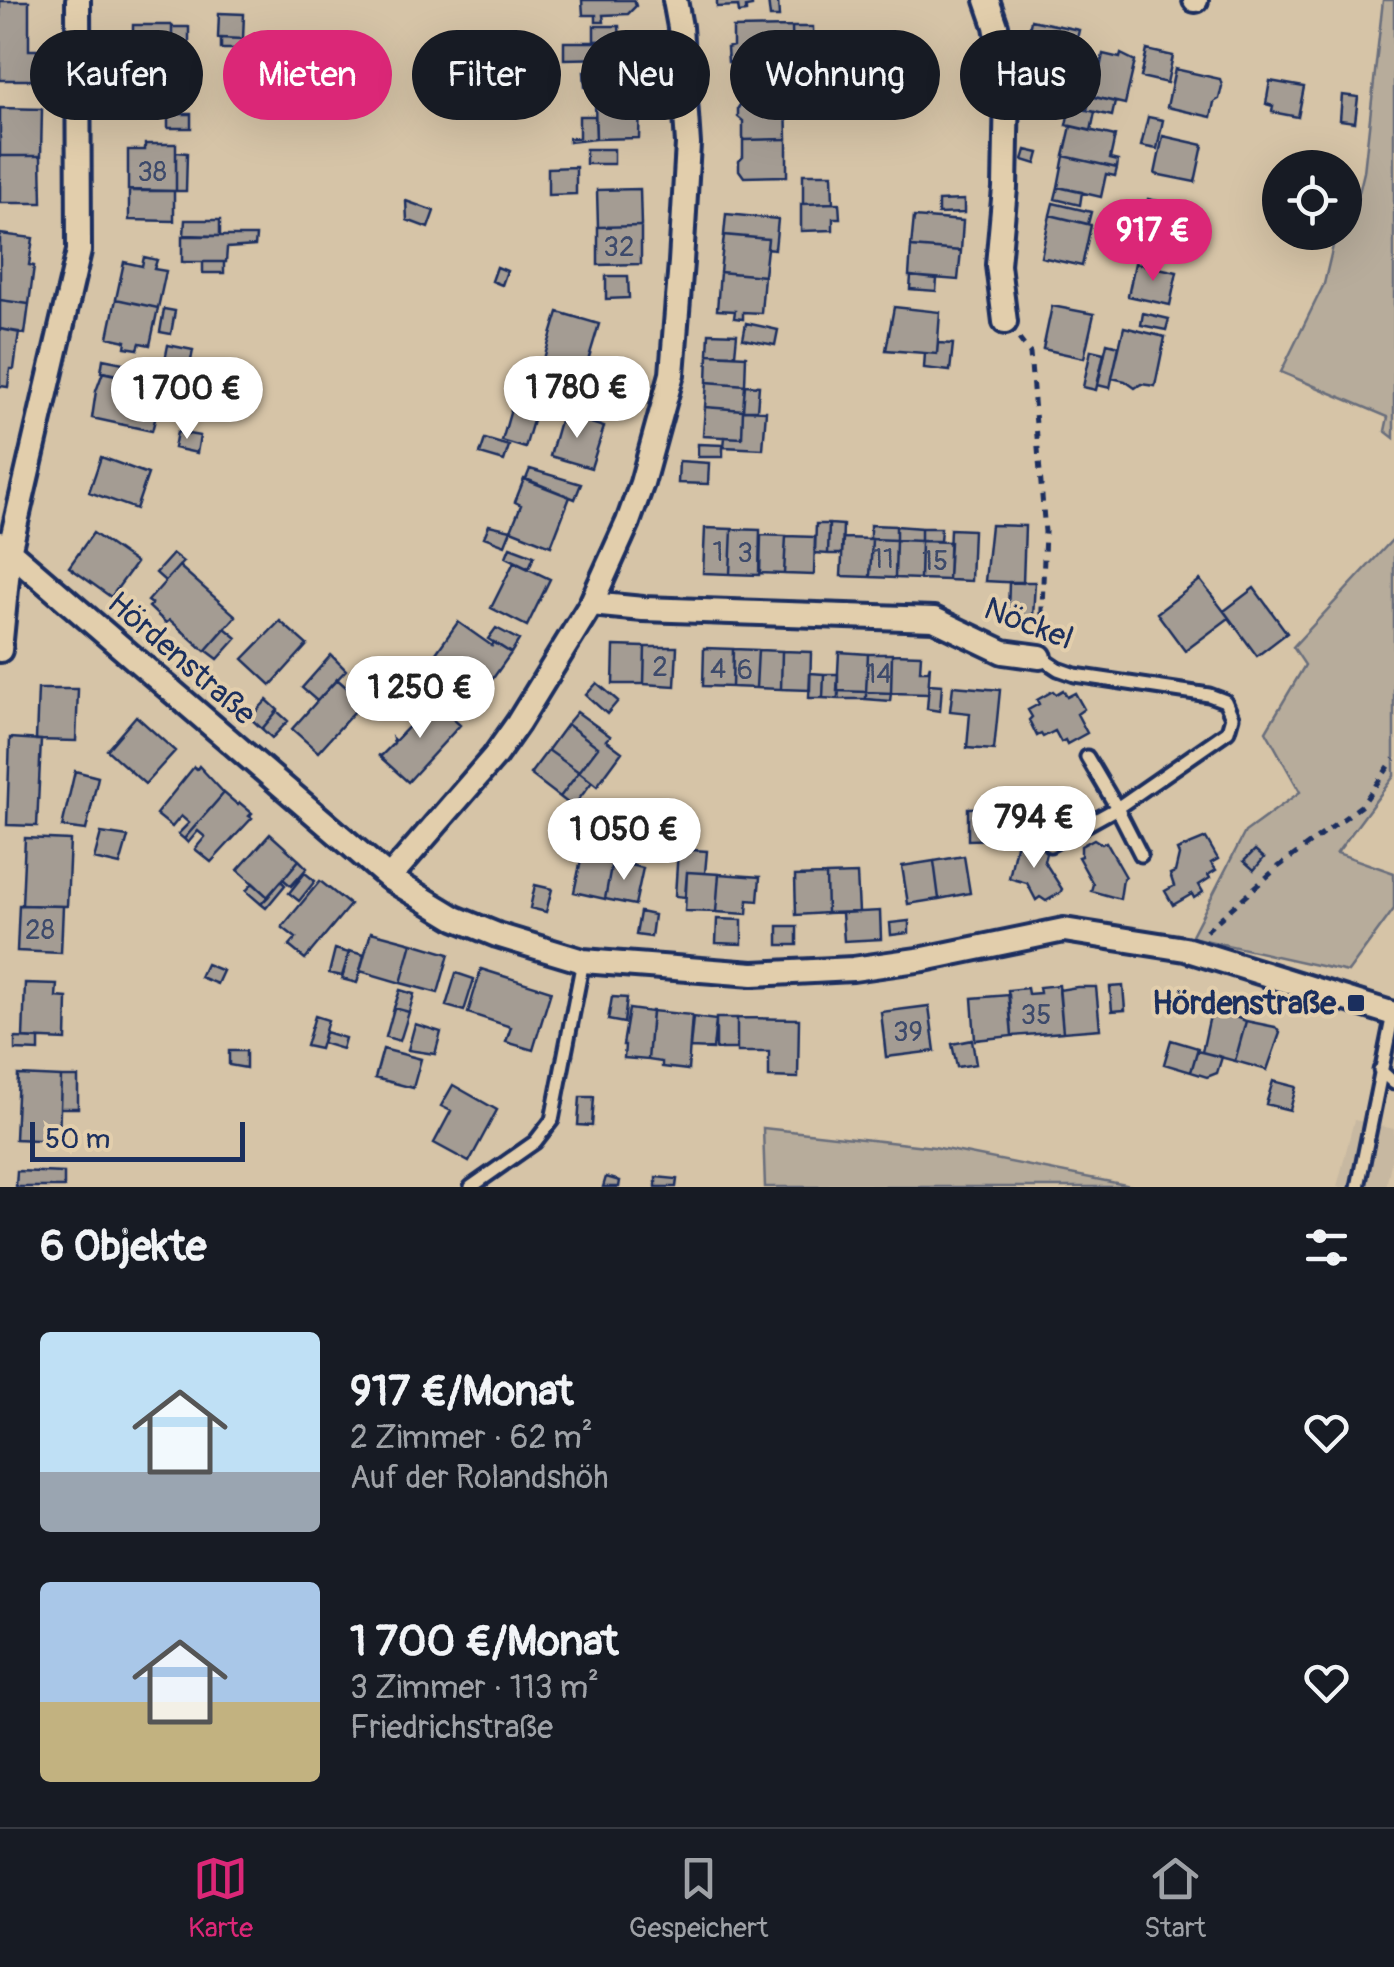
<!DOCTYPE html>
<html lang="de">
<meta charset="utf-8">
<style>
body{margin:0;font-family:Pangolin,sans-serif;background:#20242c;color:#f1f3f6;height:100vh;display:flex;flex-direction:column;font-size:38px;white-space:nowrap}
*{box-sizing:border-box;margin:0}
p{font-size:32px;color:#9ea1a6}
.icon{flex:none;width:55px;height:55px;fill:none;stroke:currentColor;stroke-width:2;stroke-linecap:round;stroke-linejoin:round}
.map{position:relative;height:1187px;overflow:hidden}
.side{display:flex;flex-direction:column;background:#171b24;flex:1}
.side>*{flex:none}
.guide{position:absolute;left:30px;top:30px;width:1335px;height:90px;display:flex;gap:20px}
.fabs{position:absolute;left:1262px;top:150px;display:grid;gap:20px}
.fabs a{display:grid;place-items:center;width:100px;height:100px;border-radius:50%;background:#171b24;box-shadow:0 10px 40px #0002;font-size:50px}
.scale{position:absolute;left:30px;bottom:25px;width:215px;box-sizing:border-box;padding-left:10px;border:5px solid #1b2f5e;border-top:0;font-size:28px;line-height:35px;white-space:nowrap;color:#1b2f5e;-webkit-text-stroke:8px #e2ceac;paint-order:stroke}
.price{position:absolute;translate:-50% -85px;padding:0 22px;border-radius:35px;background:#fff;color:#222;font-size:32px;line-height:65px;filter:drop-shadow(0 2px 5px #0008)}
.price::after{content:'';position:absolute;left:50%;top:60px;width:30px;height:22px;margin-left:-15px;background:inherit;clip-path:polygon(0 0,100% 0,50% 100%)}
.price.on{background:#db2777;color:#fff}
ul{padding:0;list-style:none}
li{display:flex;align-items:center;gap:30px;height:250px;padding:0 40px}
li span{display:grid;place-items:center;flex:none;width:280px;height:200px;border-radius:10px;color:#555}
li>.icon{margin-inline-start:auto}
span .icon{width:120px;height:120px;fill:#fffc;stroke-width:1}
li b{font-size:42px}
h2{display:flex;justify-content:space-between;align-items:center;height:120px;padding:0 40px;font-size:42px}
.chip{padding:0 35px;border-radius:45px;background:#171b24;box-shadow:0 10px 40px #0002;font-size:35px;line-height:90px}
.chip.on{background:#db2777;color:#fff}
.menu{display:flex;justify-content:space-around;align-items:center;height:140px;border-top:2px solid #363941;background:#171b24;font-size:28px;color:#9ea1a6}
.menu a{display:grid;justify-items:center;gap:5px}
.menu .on{color:#db2777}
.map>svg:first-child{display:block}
.built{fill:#c7b8a1}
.green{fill:#b7ac9b;stroke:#696e7c;stroke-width:2.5}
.building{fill:#a49c93;stroke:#1b2f5e;stroke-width:2.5}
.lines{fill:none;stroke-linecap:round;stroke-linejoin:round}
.lane-casing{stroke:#1b2f5e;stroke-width:19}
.street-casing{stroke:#1b2f5e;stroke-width:30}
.path{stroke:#1b2f5e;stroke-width:5;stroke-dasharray:8 8;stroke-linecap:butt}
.lane{stroke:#e2ceac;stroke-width:11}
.street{stroke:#e2ceac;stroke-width:22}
.poi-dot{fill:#1b2f5e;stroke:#e2ceac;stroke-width:4}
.labels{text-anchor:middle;stroke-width:8;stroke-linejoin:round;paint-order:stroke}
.number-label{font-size:28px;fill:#3d4a6b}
.street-label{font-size:32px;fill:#1b2f5e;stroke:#e2ceac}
.poi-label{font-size:32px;font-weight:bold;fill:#1b2f5e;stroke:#e2ceac;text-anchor:end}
</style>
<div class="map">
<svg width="1394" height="1187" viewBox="0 0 1394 1187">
<rect width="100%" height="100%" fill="#d6c4a7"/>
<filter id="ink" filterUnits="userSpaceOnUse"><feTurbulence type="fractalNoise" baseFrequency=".01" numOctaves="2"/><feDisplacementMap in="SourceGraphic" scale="20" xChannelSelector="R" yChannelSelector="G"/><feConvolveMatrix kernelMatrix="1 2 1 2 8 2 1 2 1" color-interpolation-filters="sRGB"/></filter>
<g filter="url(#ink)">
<path class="built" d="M1354 1120 1394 1129V1149L1386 1187H1337Z"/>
<path class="green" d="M1383 0H1394V438L1385 431 1388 417 1281 372 1324 284 1336 233 1350 230 1364 172Z
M1394 538V776L1337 853 1394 873V909L1348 972 1191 937 1245 832 1300 792 1266 731 1305 665 1293 647Z
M763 1128 934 1147 1136 1187H765Z"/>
<path class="building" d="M582 0H634L636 6 628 14 603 15 604 22H596V15H583Z
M717 0H752V6L746 7V12L739 13 738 6 717 7Z
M768 0H778L779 17H770Z
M0 1H29V50H37V78L45 80H0Z
M219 13 244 14 243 39 218 38Z
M1031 20 1079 30 1071 65 1029 56 1034 37 1028 36Z
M133 25H172V66L128 65V37H133Z
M594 26H619L620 40 594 41Z
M172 27H189V46H172Z
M792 27 793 63 771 64 772 70 761 71V64L728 62 727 48 733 46V28Z
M792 27H813L814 62 793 63Z
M221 38 243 39V49H221Z
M564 42H613V58L564 59Z
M839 44 840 71H813L814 45Z
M1147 50 1173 56 1167 83 1141 77Z
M1103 54 1120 58 1121 54 1135 61 1125 104 1094 97Z
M595 64H639L640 102H595V87H585L584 72H595Z
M128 65 172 66V105L135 104V91H128V83L125 81V67Z
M181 66H192V81H181Z
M1175 69 1220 79 1222 86 1219 99 1214 102 1211 117 1167 107Z
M816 81V93L793 94V82Z
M1270 81 1304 87 1298 117 1272 112 1273 106 1266 104Z
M1342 95 1358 97 1355 122 1340 120Z
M1091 96 1115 102 1112 116 1087 110Z
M786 101 787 139 743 140V121L738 117V108L742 102Z
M595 102H640L639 138 596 139Z
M1070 106 1095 112 1091 131 1066 125Z
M0 108 42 109 41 156H0Z
M168 114H191V128H168Z
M579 116H595L596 139 569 142V138H579Z
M1148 117 1163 120 1157 149 1141 146Z
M1071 126 1115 136 1110 159 1118 161 1117 168 1064 156Z
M1163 136 1203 145 1195 182 1155 174Z
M787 139V176L744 177 739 170V161L743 157V140Z
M145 144H176V191L128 190V150H145Z
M586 149H614V164H586Z
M1026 150 1039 153 1036 164 1023 160Z
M176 152 187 153 186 191H176Z
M0 156H41L42 203H0Z
M1064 156 1117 168 1115 176 1106 174 1101 197 1058 187Z
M576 167V194L548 195V168Z
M803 174H832L833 203 803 204Z
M1058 187 1082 192 1080 205 1055 199Z
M640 189 641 226 598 227 597 190Z
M129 191H174V221L129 220Z
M1148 199 1189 208 1181 246 1140 237Z
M964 200V213L938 214V201Z
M406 201 434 211 428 228 407 220Z
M839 203 840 218H833V230L801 231V204Z
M1053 203 1091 212 1088 224 1050 215Z
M726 214 778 219 775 249 767 248 768 239 724 235Z
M1050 215 1091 225 1082 266 1041 257Z
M914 217 963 221 961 251 911 247Z
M185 220H220V236L184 235Z
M641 226V264L598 265V227Z
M0 234 33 238 29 265 34 266 29 304 0 300Z
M724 235 768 239 764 276 720 272Z
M182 236H256L255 246 227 248 226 262H182Z
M911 247 961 251 958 280 909 276Z
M144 257 157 260 154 269 166 271 158 308 116 299 124 262 142 266Z
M203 262H224V273H203Z
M1135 263 1177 272 1170 305 1128 296Z
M497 267 507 271 502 285 492 281Z
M720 272 764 276 761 313 743 312V319L734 318 735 311 717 310Z
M606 276H628L629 298 606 299Z
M911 276 937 279 936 291 910 289Z
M116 299 158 308 150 345 140 343 138 349 125 347 126 341 108 337Z
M0 300 29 304 25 334 0 329Z
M1052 306 1094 314 1084 358 1043 349Z
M894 307 940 312 937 354 886 350Z
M164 309 175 311 171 334 160 332Z
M558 312 599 324 584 374 543 362Z
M1143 313 1169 319 1166 330 1141 325Z
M746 323 778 330 775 345 743 339Z
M1124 327 1165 337 1155 386 1141 384 1135 388 1125 381 1112 378Z
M0 329 19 332 14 369H10L8 387 0 386Z
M709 333 737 334 735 355 708 354Z
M938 343 953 344 950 371 924 368 925 353 937 354Z
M1107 343 1119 346 1110 388 1098 385Z
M168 345 193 350 188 377 163 371Z
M1091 350 1104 353 1096 390 1083 387Z
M708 354 746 356 745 385 707 382Z
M103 359 128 364 125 377 101 372Z
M554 365 582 374 573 404 545 395Z
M103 372 164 385 152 431 92 418 96 391Z
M707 382 745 385 743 410 705 407Z
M745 385 759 386 757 410H743Z
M514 399 537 407 525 448 502 441Z
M705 407 743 410 742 438 703 436Z
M743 410 766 411 763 449 724 447 725 437 742 438Z
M562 414 604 427 591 468 550 456Z
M177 432 200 436 197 453 174 448Z
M485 439 509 446 504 461 480 454Z
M698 444 723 445V457H698Z
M101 457 148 474 136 509 89 492Z
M679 461 709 463 708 484 678 483Z
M530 469 581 484 575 499 526 479Z
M524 479 570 497 551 546 511 530 521 505 515 502Z
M816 524H829L828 554 815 553Z
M829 524 843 525 842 554H828Z
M489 525 511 530 505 545 484 537Z
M870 525 896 526V540L870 539Z
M991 525 1025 526 1023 583 985 581Z
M896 526 921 528V541L896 540Z
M705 528 732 529 730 574 703 573Z
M921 528H941L940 541H921Z
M732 529 760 530 759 575 730 574Z
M950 529 973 530 971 581 948 580Z
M93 533 136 563 111 597 69 567Z
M761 535 786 536 784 574 760 573Z
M786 536 815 537 814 575 784 574Z
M843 538 872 539 870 577 841 576Z
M872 539 896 540 895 578 870 577Z
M896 540 921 541 920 579 895 578Z
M921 541 950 542 948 580 920 579Z
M510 547 534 556 529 568 506 557Z
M173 554 183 562 165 581 156 573Z
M514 562 550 579 527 626 491 608Z
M179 566 236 616 205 651 170 620 166 623 149 607 152 604 148 601Z
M1200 580 1229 618 1185 651 1157 613Z
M1009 582H1035L1033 617 1008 616Z
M1254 588 1287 633 1257 656 1224 611Z
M280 621 307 645 271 685 243 659Z
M458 622 492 646 494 642 511 653 479 698 429 663Z
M225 628 237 638 218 659 206 650Z
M496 628 519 640 511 653 488 639Z
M614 646 645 647 644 684H613Z
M645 647H677L675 686 644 684Z
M704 648 733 649 732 687 703 686Z
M733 649 758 650 756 688 732 687Z
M758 650 782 651 781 689 756 688Z
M782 651 811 652 810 690 781 689Z
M839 652 868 654 866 692 837 691Z
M868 654H892L891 693 866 692Z
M892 654 921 655 920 671H928L930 665 928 694 891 693Z
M331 655 346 670 317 701 302 688Z
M810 673 824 674 823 698H809Z
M824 674H838V699L823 698Z
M337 679 363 702 318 752 292 729Z
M597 683 618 701 607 714 586 695Z
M929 684 942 685 940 711 927 709Z
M953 686 1000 690 994 750 967 748 970 713 950 711Z
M38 689H78L76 741 36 740Z
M1063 690 1067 697 1075 693 1084 709 1077 714 1087 733 1067 744 1065 740 1061 742 1055 731 1043 737 1041 734 1037 736 1029 720 1032 717 1028 710 1039 704 1037 700 1053 691 1056 694Z
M839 691 866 692V699H838Z
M866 692 891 693 890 701 866 699Z
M429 698 460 725 408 782 378 755 381 756 394 743 393 739 395 741 418 717 414 715 418 716 431 702Z
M267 700 278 710 262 729 250 718Z
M277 711 288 721 272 738 262 729Z
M577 712 610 736 606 740 622 752 597 786 579 772 598 747 567 724Z
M136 716 175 751 145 784 107 750Z
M567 724 598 747 579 772 548 750Z
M10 738 41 740 37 826 7 825Z
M548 750 579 772 560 797 530 774Z
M199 766 224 793 184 839 178 834 189 823 181 816 172 827 156 814 194 767 197 769Z
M75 771 98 777 86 830 62 827Z
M579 772 592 782 573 807 560 797Z
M224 793 238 805 240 803 252 813 249 816 252 818 211 862 195 849 205 837 198 831 188 843 184 839Z
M1003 807 1000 839 968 840V808Z
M101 833 128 837 120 865 94 859Z
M270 834 299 860 268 897 238 870Z
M25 838 70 840 67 906 22 905Z
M1206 838 1218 859 1211 863 1216 870 1208 875 1210 878 1199 885 1203 892 1194 898 1192 894 1173 905 1165 891 1174 886 1170 874 1175 872 1179 855 1177 850Z
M1094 839 1102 844 1106 842 1126 877 1123 879 1120 899 1091 891 1093 884 1078 857 1081 856V846Z
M1017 841 1047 849 1044 861 1062 889 1060 893 1046 901 1040 897 1036 900 1027 883 1009 878Z
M678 849 707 851 705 873 687 872 685 897 675 896Z
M614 850 635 854 632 865 612 861Z
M1255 850 1264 858 1254 870 1244 861Z
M582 855 612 861 605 899 574 892Z
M964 856 970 893 939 899 934 861Z
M299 860 307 868 291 886 283 879Z
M612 861 643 868 635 905 605 899Z
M934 861 939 899 908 904 902 866Z
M687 872 719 874 716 912 685 911Z
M305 873 315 881 299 901 289 893Z
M719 874 760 877 758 901 748 900 747 914 716 912Z
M857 874 859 912 827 913 826 875Z
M826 875 827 913 796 915 795 876Z
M281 881 285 885 266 908 261 904Z
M320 881 350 905 305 959 289 946 296 938 282 927Z
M253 883 268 897 261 904 246 891Z
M535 885 552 889 546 912 530 908Z
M19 905 63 906 61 953 17 951Z
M880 911 881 939 844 941 842 913Z
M640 912 654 915 651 937 636 935Z
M717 919 742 920V944L716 943Z
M909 921V933L891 935 890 923Z
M778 926H797V945H778Z
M371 932 412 943 401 983 360 971Z
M412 943 449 954 438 993 401 983Z
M335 949 349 953 342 976 329 973Z
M349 951 364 955 357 983 342 979Z
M206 964 223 971 217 984 200 977Z
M481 969 551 991 533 1050 506 1042 511 1027 468 1013Z
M456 973 474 979 464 1011 446 1006Z
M25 983 57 984 56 997 67 998 66 1040 23 1038Z
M1059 985 1063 1032 1012 1036 1008 990 1027 988 1028 994 1040 993 1039 987Z
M1123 986 1125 1010 1112 1011 1110 987Z
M1077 987H1096L1100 1029 1063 1032 1059 990Z
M400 990 414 994 409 1012 394 1008Z
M1009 995 1012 1036 975 1040 972 998Z
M612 997 627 998 624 1023 608 1020Z
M929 1006 935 1051 886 1057 881 1012Z
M394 1008 409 1012 400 1041 386 1037Z
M629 1009 652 1012 648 1060 624 1058 625 1045H623Z
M1216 1010 1246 1021 1235 1061 1202 1052 1209 1020Z
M652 1011 692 1015 688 1070 662 1067V1062L648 1060Z
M315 1016 328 1020 320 1049 306 1046Z
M693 1017 716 1020 713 1049 690 1048Z
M716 1018H737V1049H716Z
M737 1018 799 1019 798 1078 769 1077V1052H737Z
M1246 1021 1275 1027 1280 1033 1267 1070 1235 1061Z
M415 1024 441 1032 435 1054 408 1050Z
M325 1032 345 1038 342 1049 322 1043Z
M15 1038 39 1039V1051L15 1050Z
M972 1040 976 1064 957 1067 952 1044Z
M1171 1040 1198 1048 1191 1072 1164 1064Z
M383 1049 421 1059 413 1088 375 1078Z
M229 1051H246V1068L229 1065Z
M1197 1051 1222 1057 1217 1073 1207 1077 1191 1072Z
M18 1075 61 1077 59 1141 15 1139Z
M61 1077H78V1108H60Z
M1273 1081 1296 1087 1290 1110 1266 1104Z
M453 1085 497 1110 469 1162 434 1143 451 1111 441 1106Z
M580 1097H594L592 1126 578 1125Z
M17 1171 64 1173V1187H16Z
M606 1177 620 1181 619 1187H603Z
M656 1177 677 1179 676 1187H656Z"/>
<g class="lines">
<g class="lane-casing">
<path id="lane" d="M1040 657 1058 669 1075 675 1209 695 1225 701 1232 717 1228 731 1117 808 1141 855
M1050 845 1117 808 1087 757
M1380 1070 1394 1083
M471 1187 535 1142 552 1120 583 961
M1358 1187 1393 1014"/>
</g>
<g class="street-casing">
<path id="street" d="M987 0 996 26 1007 87 1005 188 998 265 1005 322
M1195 0H1196
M0 543 389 878 455 918 497 935 583 961 753 974 853 969 924 959 1064 930 1185 949 1394 1014
M591 604 643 609 934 619 1003 652 1040 657
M0 650 10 548 79 251 78 0
M389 878 494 757 518 723 591 604 628 522 642 483 672 374 681 262 688 144 680 27 675 0"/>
</g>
<path class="path" d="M1019 339 1030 353 1045 532 1041 634
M1206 931 1278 867 1362 805 1394 759"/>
<use href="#lane" class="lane"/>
<use href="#street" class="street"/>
</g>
</g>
<rect class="poi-dot" x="1346" y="993" width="20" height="20" rx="5"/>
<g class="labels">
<g class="number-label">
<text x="152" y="181">38</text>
<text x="619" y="256">32</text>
<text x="718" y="561">1</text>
<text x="745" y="562">3</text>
<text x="883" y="568">11</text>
<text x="935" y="570">15</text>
<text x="660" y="676">2</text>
<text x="718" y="678">4</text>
<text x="745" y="679">6</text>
<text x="879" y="683">14</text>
<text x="40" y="939">28</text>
<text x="1036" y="1024">35</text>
<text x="908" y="1041">39</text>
</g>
<g class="street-label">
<text transform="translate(1029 623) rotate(21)" y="11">Nöckel</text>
<text transform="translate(182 658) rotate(41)" y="11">Hördenstraße</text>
</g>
<g class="poi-label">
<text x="1336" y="1014">Hördenstraße</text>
</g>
</g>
</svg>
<div class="fabs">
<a><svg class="icon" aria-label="locate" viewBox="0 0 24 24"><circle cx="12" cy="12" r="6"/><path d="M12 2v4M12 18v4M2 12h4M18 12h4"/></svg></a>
</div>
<div class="scale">50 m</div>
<b class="price on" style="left:1153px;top:284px">917 €</b>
<b class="price" style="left:577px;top:441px">1 780 €</b>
<b class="price" style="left:187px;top:442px">1 700 €</b>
<b class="price" style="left:420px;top:741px">1 250 €</b>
<b class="price" style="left:1034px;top:871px">794 €</b>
<b class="price" style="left:624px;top:883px">1 050 €</b>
<div class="guide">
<a class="chip">Kaufen</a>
<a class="chip on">Mieten</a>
<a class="chip">Filter</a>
<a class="chip">Neu</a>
<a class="chip">Wohnung</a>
<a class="chip">Haus</a>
</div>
</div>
<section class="side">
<h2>6 Objekte<svg class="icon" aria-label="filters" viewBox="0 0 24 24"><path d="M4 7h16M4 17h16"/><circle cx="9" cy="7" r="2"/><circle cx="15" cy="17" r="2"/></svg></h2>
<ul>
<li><span style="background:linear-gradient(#bfe0f5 70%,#9aa5b1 0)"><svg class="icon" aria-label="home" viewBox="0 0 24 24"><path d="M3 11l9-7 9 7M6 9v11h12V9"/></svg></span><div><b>917 €/Monat</b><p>2 Zimmer · 62 m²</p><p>Auf der Rolandshöh</p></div><svg class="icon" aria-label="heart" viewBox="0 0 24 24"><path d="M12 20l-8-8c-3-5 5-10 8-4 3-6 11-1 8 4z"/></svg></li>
<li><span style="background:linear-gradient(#a9c7e8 60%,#c2b280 0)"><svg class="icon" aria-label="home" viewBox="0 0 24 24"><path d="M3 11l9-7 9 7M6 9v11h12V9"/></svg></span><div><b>1 700 €/Monat</b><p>3 Zimmer · 113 m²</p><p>Friedrichstraße</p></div><svg class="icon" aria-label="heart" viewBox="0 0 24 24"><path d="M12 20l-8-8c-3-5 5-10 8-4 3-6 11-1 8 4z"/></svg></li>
</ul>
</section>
<nav class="menu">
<a class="on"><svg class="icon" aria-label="map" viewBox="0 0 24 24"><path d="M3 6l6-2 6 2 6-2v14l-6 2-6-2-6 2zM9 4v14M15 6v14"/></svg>Karte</a>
<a><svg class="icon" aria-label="saved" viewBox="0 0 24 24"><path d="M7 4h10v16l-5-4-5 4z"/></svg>Gespeichert</a>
<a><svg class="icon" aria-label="home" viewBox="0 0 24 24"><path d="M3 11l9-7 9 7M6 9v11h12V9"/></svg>Start</a>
</nav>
